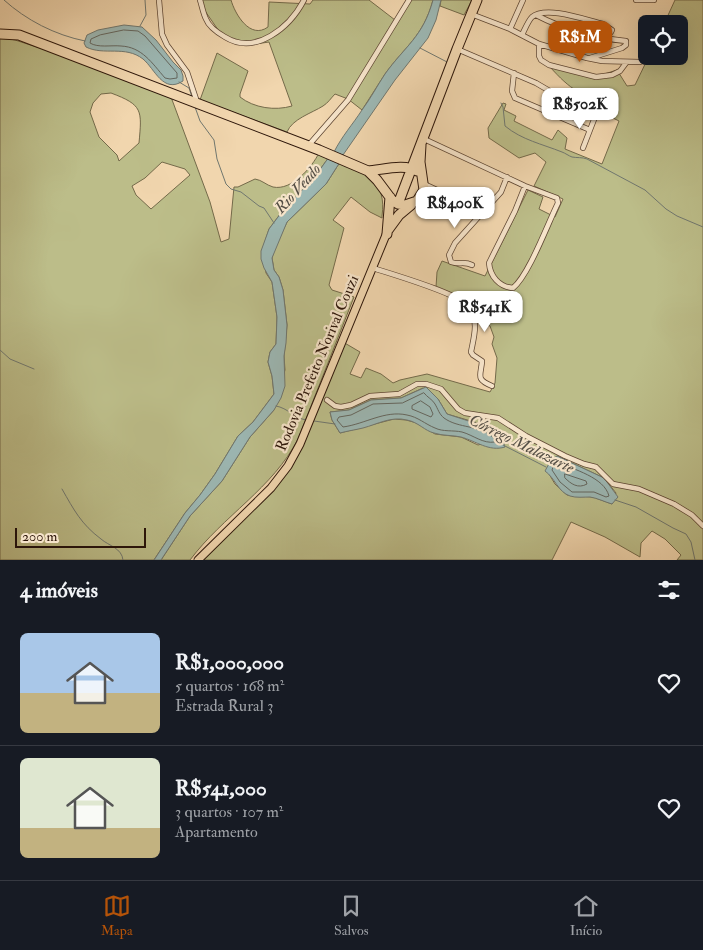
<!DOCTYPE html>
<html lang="pt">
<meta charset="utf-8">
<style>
body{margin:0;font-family:"IM FELL Double Pica",serif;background:#20242c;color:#f1f3f6;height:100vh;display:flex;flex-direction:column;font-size:19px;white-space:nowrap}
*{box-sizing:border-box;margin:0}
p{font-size:16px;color:#9ea1a6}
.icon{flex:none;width:28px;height:28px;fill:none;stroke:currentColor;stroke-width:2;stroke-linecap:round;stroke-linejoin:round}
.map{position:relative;height:560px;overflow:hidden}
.side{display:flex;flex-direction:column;background:#171b24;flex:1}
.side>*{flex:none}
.controls{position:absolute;left:638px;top:15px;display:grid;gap:10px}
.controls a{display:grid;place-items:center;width:50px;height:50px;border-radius:8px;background:#171b24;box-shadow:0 5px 20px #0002;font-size:25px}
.scale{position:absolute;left:15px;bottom:12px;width:131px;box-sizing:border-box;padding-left:5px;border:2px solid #2d160a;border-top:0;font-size:14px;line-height:18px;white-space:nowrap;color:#2d160a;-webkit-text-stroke:4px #f6e4ca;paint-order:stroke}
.price{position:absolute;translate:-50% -42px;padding:0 11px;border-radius:10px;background:#fff;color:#222;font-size:16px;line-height:32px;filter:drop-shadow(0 1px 2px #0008)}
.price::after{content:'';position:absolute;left:50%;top:30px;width:15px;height:11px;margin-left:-8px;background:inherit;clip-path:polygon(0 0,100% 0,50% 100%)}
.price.on{background:#b45309;color:#fff}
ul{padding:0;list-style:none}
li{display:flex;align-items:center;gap:15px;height:125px;padding:0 20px}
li+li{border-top:1px solid #363941}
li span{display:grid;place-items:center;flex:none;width:140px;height:100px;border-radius:8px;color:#555}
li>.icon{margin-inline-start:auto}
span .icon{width:60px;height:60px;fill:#fffc;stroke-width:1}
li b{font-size:21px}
h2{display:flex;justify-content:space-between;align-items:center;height:60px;padding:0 20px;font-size:21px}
.menu{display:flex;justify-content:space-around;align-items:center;height:70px;border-top:1px solid #363941;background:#171b24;font-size:14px;color:#9ea1a6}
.menu a{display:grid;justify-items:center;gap:2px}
.menu .on{color:#b45309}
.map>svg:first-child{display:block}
.green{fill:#bcbd89;stroke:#746a4a;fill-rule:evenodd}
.water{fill:#9cb7b3;stroke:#70776f}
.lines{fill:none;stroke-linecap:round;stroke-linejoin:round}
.shore{stroke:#64665e;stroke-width:1}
.stream{stroke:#70776f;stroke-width:1}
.street-casing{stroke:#5e4633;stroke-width:6}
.primary-casing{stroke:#2d160a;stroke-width:9}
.highway-casing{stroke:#2d160a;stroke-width:11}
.street{stroke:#f6e4ca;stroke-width:4.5}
.primary{stroke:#f1d6ae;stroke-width:7}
.highway{stroke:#f1d6ae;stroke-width:9}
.labels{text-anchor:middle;stroke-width:4.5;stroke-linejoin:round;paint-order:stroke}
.street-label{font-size:15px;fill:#2d160a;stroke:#f6e4ca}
.water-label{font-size:16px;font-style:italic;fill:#544e45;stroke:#f6e4ca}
</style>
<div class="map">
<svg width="703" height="560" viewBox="0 0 703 560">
<rect width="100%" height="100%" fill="#f1d6ae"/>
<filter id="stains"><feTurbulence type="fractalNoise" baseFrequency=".004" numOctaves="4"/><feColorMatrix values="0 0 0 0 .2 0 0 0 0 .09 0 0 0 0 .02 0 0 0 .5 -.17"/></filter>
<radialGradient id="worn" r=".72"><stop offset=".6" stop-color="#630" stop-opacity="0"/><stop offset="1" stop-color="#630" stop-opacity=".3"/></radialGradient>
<path class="green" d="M201 0H231C235 14 250 40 268 27L269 2 310 4 313 0H369L395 20 409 0H433C423 37 405 46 385 74 377 86 370 98 362 110L348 99 335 94C331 98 328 103 323 106 312 113 292 119 287 132L200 100 217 53 248 71 240 94V97C254 108 275 111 292 106L269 42 249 45 240 44 223 37 203 8Z
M441 0H472L464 15 440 6Z
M675 0H703V560H677L681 555 665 539 652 531 641 543 640 557 605 537 571 522 552 560H198L293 464 302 448 343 342 360 352 350 374 361 378 366 368 381 374 393 383 400 380 427 374 490 392 495 383 497 358 492 344 494 337 490 326 472 315 471 310 448 297 436 287 437 272 442 261 485 276 528 190 543 197 539 209 555 217 563 199 534 186 546 162 535 153 519 158 489 138 488 128 503 103 506 104 504 110 516 116 514 121 552 140 558 130 567 138 565 149 602 164 619 121 609 116 612 101C582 98 570 89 550 67L598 76 617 70 627 86 635 85 649 56H679V24H664ZM423 388 438 399 447 414 481 424 502 438 478 445 461 437 435 434 417 423 406 420 394 419 340 433 332 420 330 412 349 410 371 400 401 398ZM557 456 604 478 616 493 612 504 593 497 567 495 555 484 549 474Z
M0 37 15 40 43 49 171 97 210 202 221 242 229 239 234 187H238L255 179C262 180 266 185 273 187 292 191 312 167 319 153L329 157 316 175 281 213 269 229 262 251 266 273 272 282 277 317 276 344 270 352 268 362 272 376 274 394 253 422 238 436 215 474 200 495 185 513 154 560H0ZM111 93C143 105 142 110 139 143L119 161 117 155 99 137 90 112 93 103 101 94ZM162 162 185 169 190 175 151 209 136 195 132 186 145 178Z
M340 162C366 175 387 181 382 216V218L370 212 351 197 333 220 344 228 329 285 332 290 354 297 298 439C273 488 223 516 190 560H161L190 516 222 481 250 437 274 410 285 370 284 356 287 325 283 290 279 277 274 270 272 258 274 250 287 222 326 184Z"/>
<path class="water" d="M433 0H441L436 20 428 38 395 80 343 155 334 152C342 136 353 124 362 110 371 98 377 86 385 74 405 46 423 37 433 0Z
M124 25 142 27 156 40 173 62 181 70 183 76V81C163 94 155 69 143 59 125 45 104 56 86 47L84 43 87 35 98 30Z
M329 157 340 162 326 184 287 222 272 258 274 270 279 277 283 290 287 325 286 343 284 356 285 386 281 398 274 410 250 437 222 481 190 516 161 560H154L185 513 200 495 215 474 238 436 253 422 274 394 272 376 268 362 270 352 276 344 277 317 272 282 264 268 261 259V251L269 229 281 213 316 175Z
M426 387 438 399 447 414 487 427 502 438 505 447C489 452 476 441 461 437 453 435 443 436 434 433 425 431 418 422 407 420 391 416 378 424 363 428 355 430 347 431 340 433L332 420 330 412 349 410 371 400 401 398Z
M557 456 604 478 618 497 612 504C605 502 597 498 590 497 584 497 576 498 570 496 558 492 555 478 545 471L551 460Z"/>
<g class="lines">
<path class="shore" d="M124 30 138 31 145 36 177 73V78L170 79 165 78C152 63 142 47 121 46 111 45 98 48 90 43L91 39 100 35Z
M424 393C427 397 433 400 435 404 438 409 439 414 444 418 459 429 479 424 495 439V442C483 444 473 435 462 432 453 430 443 432 435 428 425 424 418 417 407 415 385 410 365 424 343 427L337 420 339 417 351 415 373 404 402 403Z
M421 401 430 407 433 414 431 417 412 409V406Z
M558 462C574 470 604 477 609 496L606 497 594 492H572L560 482 552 470 554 464Z
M565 474 586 481 587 484C578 489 571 484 565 478Z"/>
<path class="stream" d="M4 0C26 20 55 35 85 41
M140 26 146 15 145 0
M420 48 447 62
M179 82 189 88 192 97
M501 103 503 107 505 126C522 140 542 144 562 152 565 153 569 156 572 157 577 158 582 157 587 159L645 190 666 209 677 216 703 227
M195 107 200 121 214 140 217 159 226 184 231 189 241 192 259 206 264 208 274 223
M0 350 10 359 34 369
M276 406C288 408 294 418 306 420
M314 421 335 424
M503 445 546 467
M62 489C74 510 81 524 101 539 109 546 122 548 123 560
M615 500 636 507 673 528 686 534 691 542 695 560"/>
<g class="street-casing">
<path id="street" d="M159 0 162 34 167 45 187 72 197 102
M200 0C202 6 203 13 206 19 209 27 218 33 225 37 256 56 290 27 304 0
M636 0H654
M471 14 510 29 539 44 587 58 602 61 640 62
M536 15C565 30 594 38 626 41V45L622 48 590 58
M510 29 523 0
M522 35C525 29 528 21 532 17 546 5 586 20 603 24L612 30 611 32 604 39
M539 44V56L541 60 549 65 596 77 612 75 620 71 626 63
M457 49 536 83 565 100 593 110 595 117 583 148
M514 73 512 91 515 98 590 130
M424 139 525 186 557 198 558 203C548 223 529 275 513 288 499 287 490 276 489 263L515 211 525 186
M308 146 348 100 409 0
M424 184 474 207
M472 265C464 261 459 265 451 262L449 255 455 243 501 192 507 177
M373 268C391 274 461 294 469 307 479 322 474 336 471 352L473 355 482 361C481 376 475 379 492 386
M327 400 335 406 341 407 351 405 370 396 399 394 417 384H426L441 389 458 409 465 413 498 418 526 436 565 456 584 464 596 467 613 484 639 489 674 504 692 515 703 526"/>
</g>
<g class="primary-casing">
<path id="primary" d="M198 560 271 488 288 466 300 444 388 230"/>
</g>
<g class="highway-casing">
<path id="highway" d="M0 34 19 35 319 150 368 171 377 180 392 200 398 204 405 205 417 201 424 190 420 162 421 145
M368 171C382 170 405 163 417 171
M398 204 457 49 477 0
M388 230 399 215 411 205
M387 234 390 197"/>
</g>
<use href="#street" class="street"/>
<use href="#primary" class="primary"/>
<use href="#highway" class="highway"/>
</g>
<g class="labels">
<g class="street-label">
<text transform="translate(317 363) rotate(-67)" y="5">Rodovia Prefeito Norival Couzi</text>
</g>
<g class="water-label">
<text transform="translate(297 188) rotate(-48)" y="6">Rio Veado</text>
<text transform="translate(522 443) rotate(26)" y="6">Córrego Malazarte</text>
</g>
</g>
<rect width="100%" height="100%" filter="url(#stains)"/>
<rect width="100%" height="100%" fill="url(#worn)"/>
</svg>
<div class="controls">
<a><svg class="icon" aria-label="locate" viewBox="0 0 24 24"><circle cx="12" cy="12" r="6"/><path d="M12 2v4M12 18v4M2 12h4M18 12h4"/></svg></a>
</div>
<div class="scale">200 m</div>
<b class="price on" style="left:580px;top:63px">R$1M</b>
<b class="price" style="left:580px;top:130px">R$502K</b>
<b class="price" style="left:455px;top:229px">R$400K</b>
<b class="price" style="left:485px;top:333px">R$541K</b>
</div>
<section class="side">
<h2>4 imóveis<svg class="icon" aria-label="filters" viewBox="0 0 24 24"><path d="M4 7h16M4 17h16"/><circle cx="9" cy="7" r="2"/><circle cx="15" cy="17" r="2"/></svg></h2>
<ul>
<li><span style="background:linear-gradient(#a9c7e8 60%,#c2b280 0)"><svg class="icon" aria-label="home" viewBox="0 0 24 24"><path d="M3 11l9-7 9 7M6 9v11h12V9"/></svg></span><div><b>R$1,000,000</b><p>5 quartos · 168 m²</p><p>Estrada Rural 3</p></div><svg class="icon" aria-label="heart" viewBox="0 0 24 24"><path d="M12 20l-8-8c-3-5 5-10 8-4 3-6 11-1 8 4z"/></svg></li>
<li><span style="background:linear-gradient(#dfe7d0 70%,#c2b280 0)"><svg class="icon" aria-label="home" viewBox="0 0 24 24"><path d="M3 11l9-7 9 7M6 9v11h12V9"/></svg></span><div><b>R$541,000</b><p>3 quartos · 107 m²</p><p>Apartamento</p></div><svg class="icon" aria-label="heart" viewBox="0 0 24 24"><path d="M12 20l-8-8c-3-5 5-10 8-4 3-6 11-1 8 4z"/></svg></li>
</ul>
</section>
<nav class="menu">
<a class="on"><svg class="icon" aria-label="map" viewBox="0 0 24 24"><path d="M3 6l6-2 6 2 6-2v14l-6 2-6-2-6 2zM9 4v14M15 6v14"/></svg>Mapa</a>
<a><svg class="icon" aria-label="saved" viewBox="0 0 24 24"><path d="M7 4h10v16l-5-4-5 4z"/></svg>Salvos</a>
<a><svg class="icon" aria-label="home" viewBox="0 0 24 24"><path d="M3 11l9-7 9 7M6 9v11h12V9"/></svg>Início</a>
</nav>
